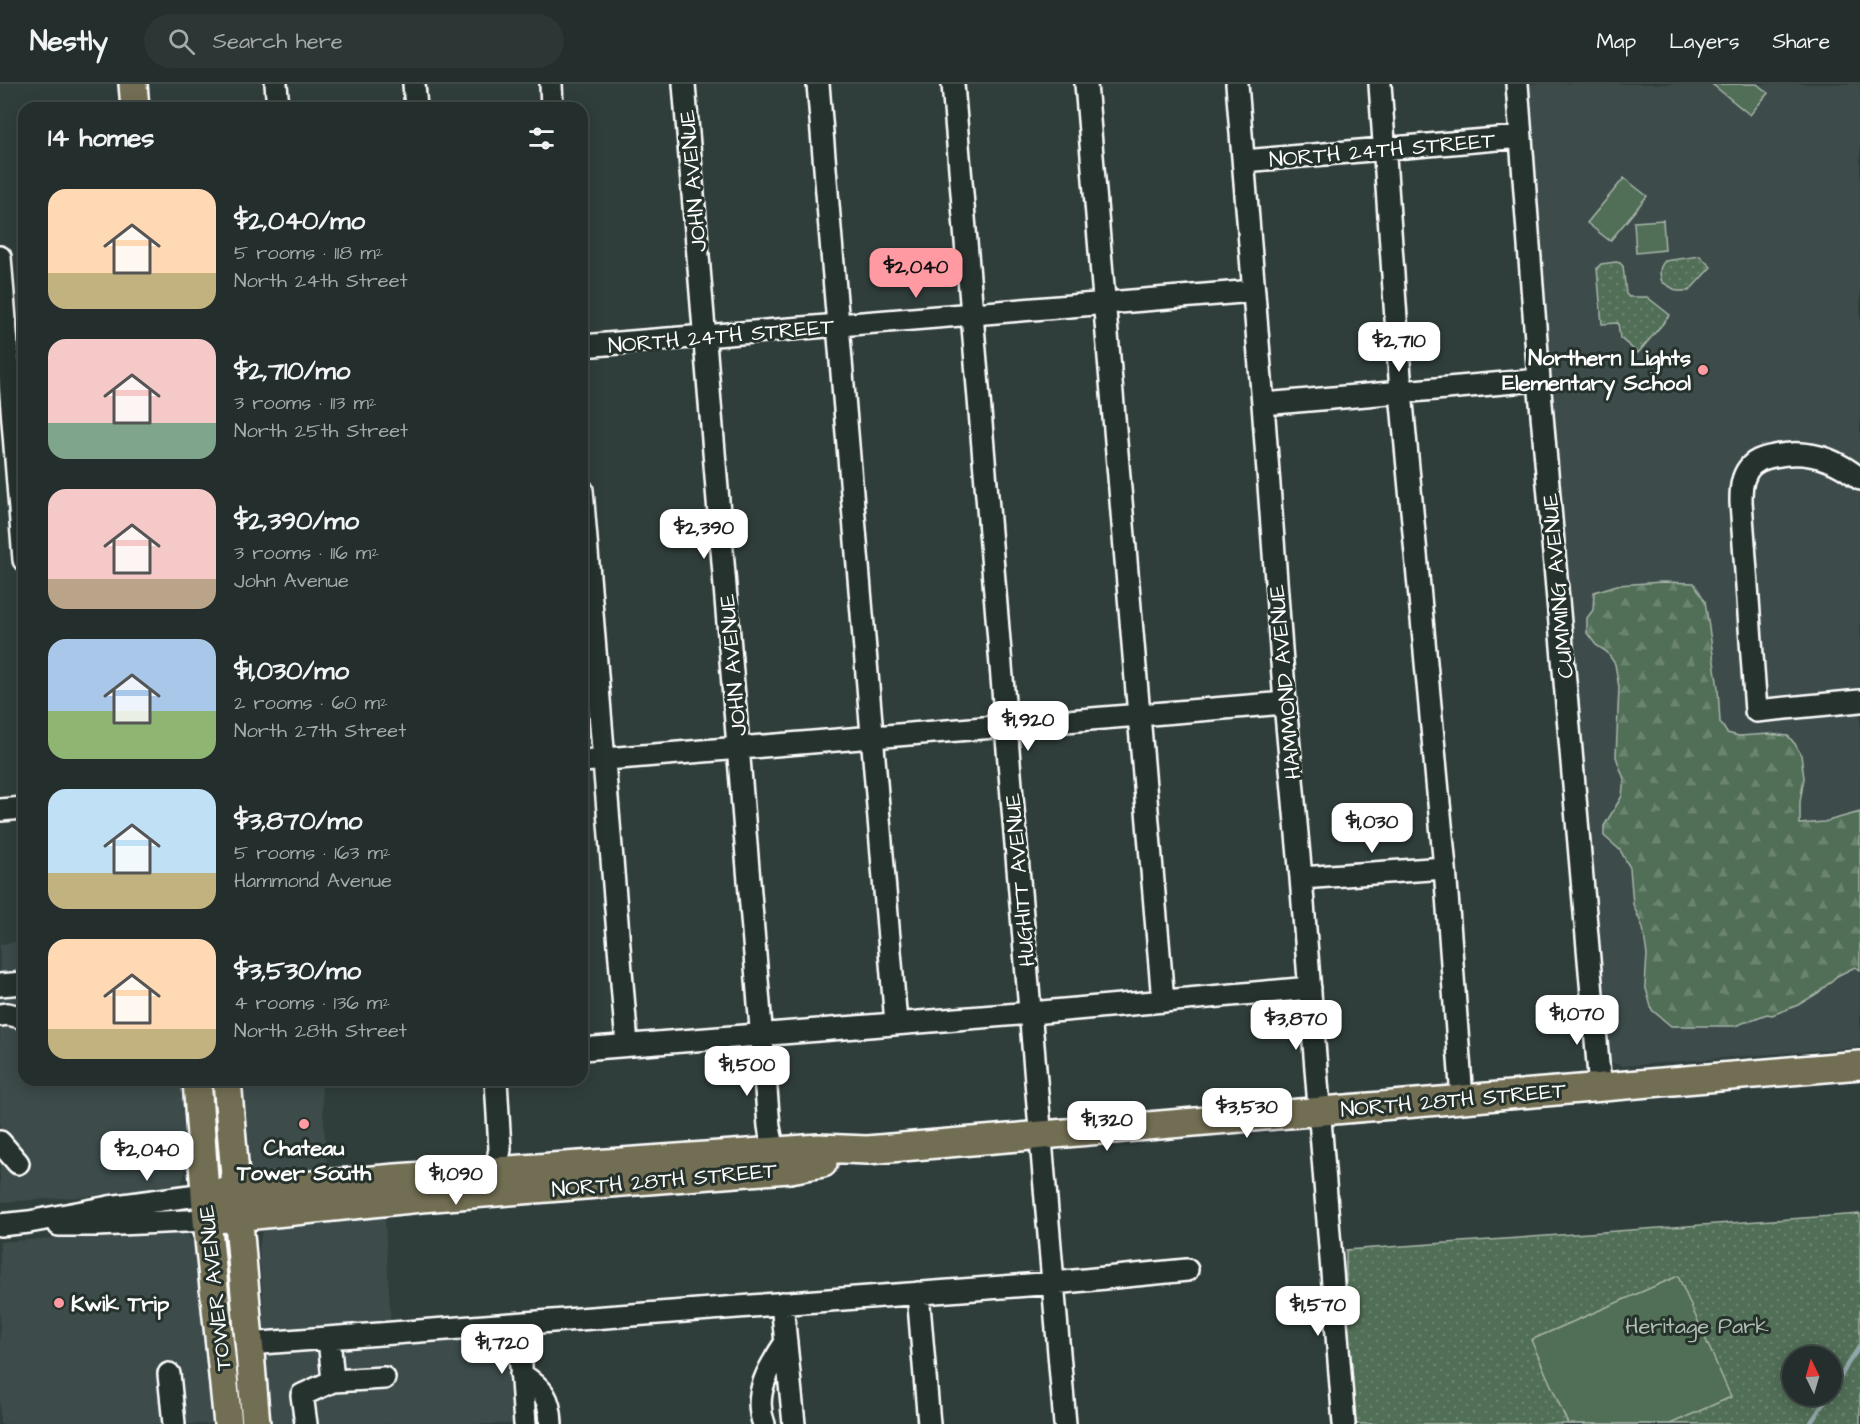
<!DOCTYPE html>
<meta charset="utf-8">
<style>
body{margin:0;font-family:"Architects Daughter",sans-serif;background:#2c3634;color:#f1f3f6;height:100vh;display:flex;flex-direction:column;font-size:22px;white-space:nowrap}
*{box-sizing:border-box;margin:0}
p{font-size:20px;color:#a3a8a9}
.icon{flex:none;width:33px;height:33px;fill:none;stroke:currentColor;stroke-width:2;stroke-linecap:round;stroke-linejoin:round}
.map{position:relative;flex:1;overflow:hidden}
.details{position:absolute;left:18px;top:18px;width:570px;height:984px;display:flex;flex-direction:column;background:#242e2c;border-radius:18px;box-shadow:0 3px 15px #0003,0 0 0 2px #414a48}
.details>*{flex:none}
.needle{width:39px;rotate:355deg}
.tools{position:absolute;left:1782px;top:1262px;display:grid;gap:12px}
.tools a{display:grid;place-items:center;width:60px;height:60px;border-radius:50%;background:#242e2c;box-shadow:0 3px 15px #0003,0 0 0 2px #414a48;font-size:30px}
.price{position:absolute;translate:-50% -51px;padding:0 14px;border-radius:12px;background:#fff;color:#222;font-size:20px;line-height:39px;filter:drop-shadow(0 2px 3px #0008)}
.price::after{content:'';position:absolute;left:50%;top:36px;width:18px;height:14px;margin-left:-9px;background:inherit;clip-path:polygon(0 0,100% 0,50% 100%)}
.price.active{background:#ff9aa2;color:#111}
ul{padding:0;list-style:none}
li{display:flex;align-items:center;gap:18px;height:150px;padding:0 30px}
li span{display:grid;place-items:center;flex:none;width:168px;height:120px;border-radius:18px;color:#555}
li>.icon{margin-inline-start:auto}
span .icon{width:72px;height:72px;fill:#fffc;stroke-width:1}
li b{font-size:26px}
h2{display:flex;justify-content:space-between;align-items:center;height:72px;padding:0 30px;font-size:26px}
header{display:flex;align-items:center;gap:36px;box-sizing:border-box;height:84px;padding:0 30px;background:#242e2c;border-bottom:2px solid #414a48}
header strong{font-size:28px}
nav{display:flex;gap:33px;margin-inline-start:auto;font-size:21px}
.search{width:420px;height:54px;background:#2c3634;display:flex;align-items:center;gap:15px;box-sizing:border-box;padding:0 21px;border-radius:33px;color:#a3a8a9;font-size:22px}
.map>svg:first-child{display:block}
.built{fill:#3c4b4c}
.green{fill:url(#green-dots);stroke:#a8b6aa;stroke-width:1.5;fill-rule:evenodd}
.forest{fill:url(#forest-firs);stroke:#a8b6aa;stroke-width:1.5}
.pitch{fill:#516e56;stroke:#a8b6aa;stroke-width:1.5}
.lines{fill:none;stroke-linecap:round;stroke-linejoin:round}
.stream{stroke:#91a6a9;stroke-width:4.5}
.minor-casing{stroke:#fff;stroke-width:26}
.major-casing{stroke:#fff;stroke-width:32}
.minor{stroke:#26332d;stroke-width:21}
.major{stroke:#726e52;stroke-width:27}
.poi-dot{fill:#ff9aa2;stroke:#26332d;stroke-width:2}
.labels{text-anchor:middle;stroke-width:6;stroke-linejoin:round;paint-order:stroke}
.street-label{font-size:22px;fill:#fff;stroke:#26332d}
.poi-label{font-size:22px;font-weight:bold;fill:#fff;stroke:#26332d;text-anchor:end}
.park-label{font-size:22px;fill:#b1beb3;stroke:#26332d}
</style>
<header>
<strong>Nestly</strong>
<div class="search"><svg class="icon" aria-label="search" viewBox="0 0 24 24"><circle cx="10" cy="10" r="6"/><path d="M15 15l6 6"/></svg>Search here</div>
<nav><a>Map</a><a>Layers</a><a>Share</a></nav>
</header>
<div class="map">
<svg width="1860" height="1340" viewBox="0 0 1860 1340">
<defs>
<pattern id="green-dots" width="8" height="8" patternUnits="userSpaceOnUse" patternTransform="scale(1.5)"><rect width="8" height="8" fill="#516e56"/><path d="M2 2h.1M6 6h.1" fill="none" stroke="#6b846f" stroke-width="1.8" stroke-linecap="round"/></pattern>
<pattern id="forest-firs" width="22" height="20" patternUnits="userSpaceOnUse" patternTransform="scale(1.5)"><rect width="22" height="20" fill="#516e56"/><path d="M5 1l3.5 6h-7zM16 11l3.5 6h-7z" fill="#6b846f"/></pattern>
</defs>
<rect width="100%" height="100%" fill="#303e3b"/>
<filter id="ink" filterUnits="userSpaceOnUse"><feTurbulence type="fractalNoise" baseFrequency=".0167" numOctaves="2"/><feDisplacementMap in="SourceGraphic" scale="12" xChannelSelector="R" yChannelSelector="G"/><feConvolveMatrix kernelMatrix="1 2 1 2 8 2 1 2 1" color-interpolation-filters="sRGB"/></filter>
<g filter="url(#ink)">
<path class="built" d="M1524 0H1860V963L1623 982 1608 978Z
M24 857V996H181L186 1083 182 1100 174 1106 155 1111 95 1112 0 1118V860Z
M271 996H321L328 1096 252 1094 248 1048 239 1020 238 999Z
M384 1123 392 1258 497 1251 503 1254 505 1261 512 1340H266L263 1295 264 1230 259 1167 261 1152 264 1145 272 1140Z
M179 1147 187 1150 195 1161 199 1208 209 1237 217 1340H0V1158L72 1153 118 1152Z"/>
<path class="green" d="M1700 172 1711 183 1689 207H1677L1662 198C1659 189 1659 183 1665 177Z
M1616 178 1620 179 1623 182 1626 210 1629 213H1647L1670 231 1638 269 1620 254 1618 239 1602 240 1597 184 1601 180Z
M1860 1130V1340H1355L1346 1220V1166ZM1792 1272H1832V1311H1792Z"/>
<path class="forest" d="M1662 498 1694 499 1705 517 1718 604 1720 638 1727 649 1739 652 1769 650 1788 652 1795 660 1801 671 1804 694 1800 718V740L1824 738 1860 728V886L1855 883 1837 892 1818 909 1798 921 1772 931 1767 930 1735 942H1671L1652 926 1645 901 1647 871 1643 844 1633 820 1630 784 1620 766 1604 752V742L1622 712 1624 695 1616 673 1619 603 1615 580 1607 568 1596 561 1587 549V534L1593 526 1594 508 1617 501Z"/>
<path class="pitch" d="M1712 0H1757L1768 9 1750 31Z
M1624 94 1647 112 1610 157 1587 139Z
M1663 136 1665 166 1636 169 1634 138Z
M1678 1192 1731 1313 1670 1340H1568L1531 1256Z"/>
<g class="lines">
<path class="stream" d="M1832 1308C1838 1299 1842 1291 1847 1281 1851 1273 1857 1269 1860 1260
M1810 1340 1829 1311"/>
<g class="minor-casing">
<path id="minor" d="M276 0 278 24
M414 0 416 24
M551 0 552 24
M684 0 769 1042C771 1056 774 1067 783 1078
M818 0 896 939
M953 0 1006 642 1065 1340
M1086 0 1163 917
M1237 0 1263 320 1285 619 1301 794 1344 1340
M1380 0 1401 308 1445 784 1462 1015
M1517 0 1539 296 1600 1003
M1244 77 1520 53
M0 173 24 476
M582 262 1254 207
M1263 320 1539 296
M1860 395C1835 374 1807 365 1774 372 1763 374 1753 377 1747 387 1741 397 1741 408 1741 418L1756 627 1860 617
M582 406 627 961
M582 677 1285 619
M0 726 24 724
M1301 794 1445 784
M0 901 24 899
M0 931 8 930 24 934
M582 965 1031 929 1310 904
M0 1058 18 1079
M487 1096 496 1087 500 1065 496 996
M0 1141 29 1138 109 1123 205 1110
M59 1141H97L207 1136
M918 1209 929 1340
M782 1219 794 1340
M518 1240 525 1340
M329 1254 333 1297 384 1294
M248 1260 1054 1199 1187 1186
M169 1290 174 1340
M521 1290C543 1305 550 1313 551 1340
M306 1340 302 1311 333 1297
M764 1340C752 1310 770 1282 786 1258"/>
</g>
<g class="major-casing">
<path id="major" d="M133 0 135 24
M197 996 207 1136 228 1340
M227 996 256 1340
M205 1110 396 1094 819 1064 867 1066 1860 981
M207 1136 421 1114 749 1088 790 1085 823 1079"/>
</g>
<use href="#minor" class="minor"/>
<use href="#major" class="major"/>
</g>
</g>
<g class="poi-dot">
<circle cx="1703" cy="286" r="6"/>
<circle cx="304" cy="1040" r="6"/>
<circle cx="59" cy="1219" r="6"/>
</g>
<g class="labels">
<g class="street-label">
<text transform="translate(1382 65) rotate(-5)" y="8">NORTH 24TH STREET</text>
<text transform="translate(692 97) rotate(-95)" y="8">JOHN AVENUE</text>
<text transform="translate(721 251) rotate(-5)" y="8">NORTH 24TH STREET</text>
<text transform="translate(1557 502) rotate(-95)" y="8">CUMMING AVENUE</text>
<text transform="translate(732 581) rotate(-95)" y="8">JOHN AVENUE</text>
<text transform="translate(1284 598) rotate(-95)" y="8">HAMMOND AVENUE</text>
<text transform="translate(1019 796) rotate(-95)" y="8">HUGHITT AVENUE</text>
<text transform="translate(1453 1015) rotate(-5)" y="8">NORTH 28TH STREET</text>
<text transform="translate(664 1095) rotate(-5)" y="8">NORTH 28TH STREET</text>
<text transform="translate(214 1204) rotate(-96)" y="8">TOWER AVENUE</text>
</g>
<g class="poi-label">
<text x="1691" y="281">Northern Lights<tspan x="1691" dy="25">Elementary School</tspan></text>
<text x="304" y="1071" text-anchor="middle">Chateau<tspan x="304" dy="25">Tower South</tspan></text>
<text x="71" y="1227" text-anchor="start">Kwik Trip</text>
</g>
<g class="park-label">
<text x="1697" y="1249">Heritage Park</text>
</g>
</g>
</svg>
<div class="tools">
<a><svg class="needle" viewBox="-14 -14 28 28"><path d="M0-13l5 13h-10z" fill="#e53935"/><path d="M0 13l5-13h-10z" fill="#a3a8a9"/></svg></a>
</div>
<b class="price active" style="left:916px;top:215px">$2,040</b>
<b class="price" style="left:1399px;top:289px">$2,710</b>
<b class="price" style="left:704px;top:476px">$2,390</b>
<b class="price" style="left:1028px;top:668px">$1,920</b>
<b class="price" style="left:1372px;top:770px">$1,030</b>
<b class="price" style="left:1577px;top:962px">$1,070</b>
<b class="price" style="left:1296px;top:967px">$3,870</b>
<b class="price" style="left:747px;top:1013px">$1,500</b>
<b class="price" style="left:1247px;top:1055px">$3,530</b>
<b class="price" style="left:1107px;top:1068px">$1,320</b>
<b class="price" style="left:147px;top:1098px">$2,040</b>
<b class="price" style="left:456px;top:1122px">$1,090</b>
<b class="price" style="left:1318px;top:1253px">$1,570</b>
<b class="price" style="left:502px;top:1291px">$1,720</b>
<section class="details">
<h2>14 homes<svg class="icon" aria-label="filters" viewBox="0 0 24 24"><path d="M4 7h16M4 17h16"/><circle cx="9" cy="7" r="2"/><circle cx="15" cy="17" r="2"/></svg></h2>
<ul>
<li><span style="background:linear-gradient(#ffd9b3 70%,#c2b280 0)"><svg class="icon" aria-label="home" viewBox="0 0 24 24"><path d="M3 11l9-7 9 7M6 9v11h12V9"/></svg></span><div><b>$2,040/mo</b><p>5 rooms · 118 m²</p><p>North 24th Street</p></div></li>
<li><span style="background:linear-gradient(#f6c9c9 70%,#7fa58c 0)"><svg class="icon" aria-label="home" viewBox="0 0 24 24"><path d="M3 11l9-7 9 7M6 9v11h12V9"/></svg></span><div><b>$2,710/mo</b><p>3 rooms · 113 m²</p><p>North 25th Street</p></div></li>
<li><span style="background:linear-gradient(#f6c9c9 75%,#b9a48a 0)"><svg class="icon" aria-label="home" viewBox="0 0 24 24"><path d="M3 11l9-7 9 7M6 9v11h12V9"/></svg></span><div><b>$2,390/mo</b><p>3 rooms · 116 m²</p><p>John Avenue</p></div></li>
<li><span style="background:linear-gradient(#a9c7e8 60%,#8fb573 0)"><svg class="icon" aria-label="home" viewBox="0 0 24 24"><path d="M3 11l9-7 9 7M6 9v11h12V9"/></svg></span><div><b>$1,030/mo</b><p>2 rooms · 60 m²</p><p>North 27th Street</p></div></li>
<li><span style="background:linear-gradient(#bfe0f5 70%,#c2b280 0)"><svg class="icon" aria-label="home" viewBox="0 0 24 24"><path d="M3 11l9-7 9 7M6 9v11h12V9"/></svg></span><div><b>$3,870/mo</b><p>5 rooms · 163 m²</p><p>Hammond Avenue</p></div></li>
<li><span style="background:linear-gradient(#ffd9b3 75%,#c2b280 0)"><svg class="icon" aria-label="home" viewBox="0 0 24 24"><path d="M3 11l9-7 9 7M6 9v11h12V9"/></svg></span><div><b>$3,530/mo</b><p>4 rooms · 136 m²</p><p>North 28th Street</p></div></li>
</ul>
</section>
</div>
